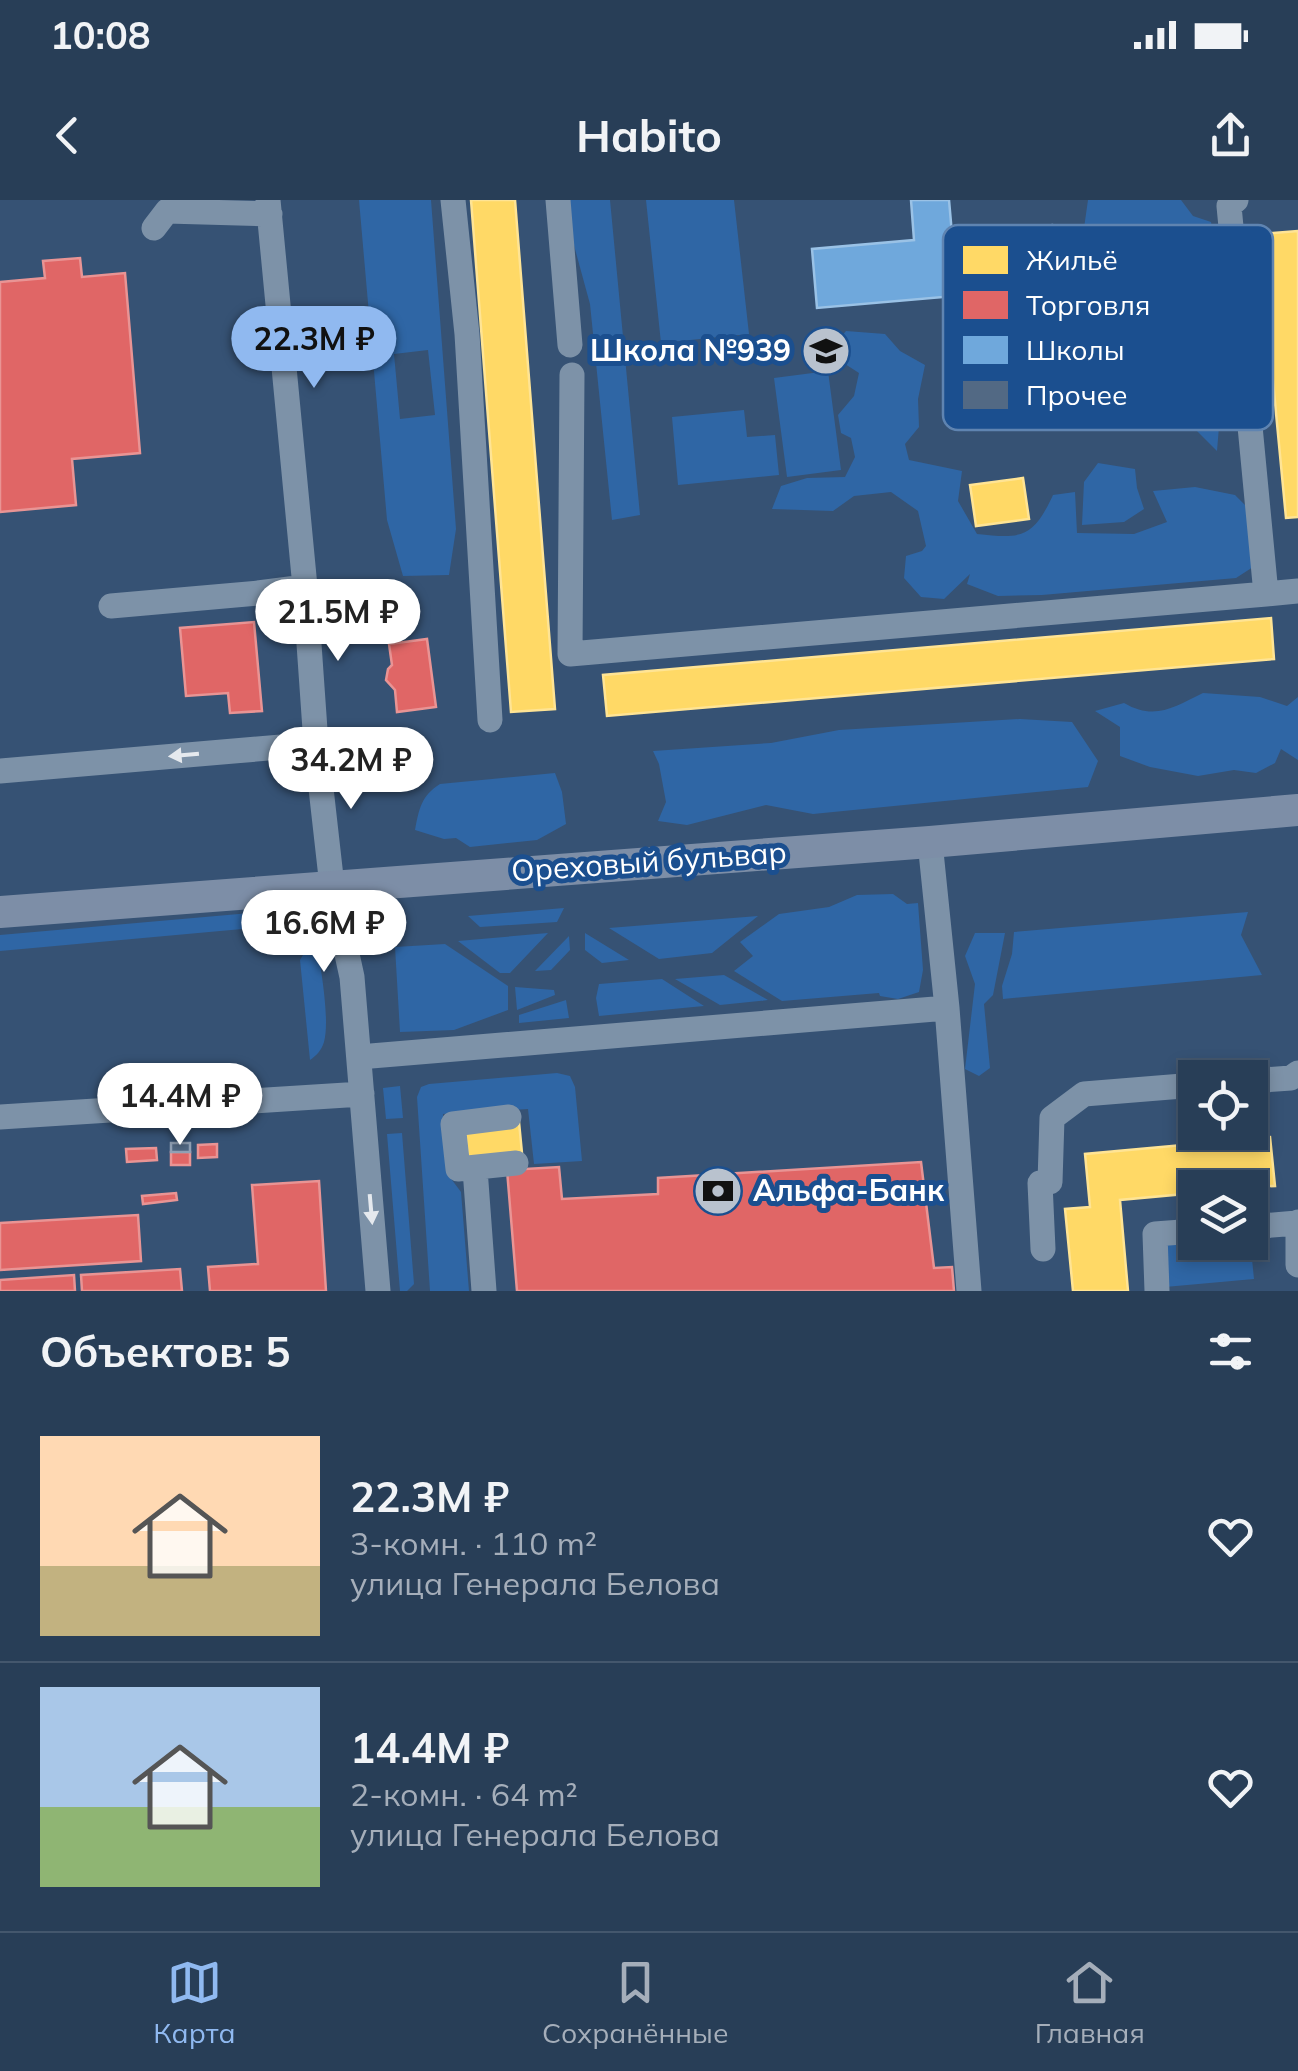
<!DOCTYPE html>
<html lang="ru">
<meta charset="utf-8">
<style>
body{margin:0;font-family:Mulish,sans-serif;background:#30455d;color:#f1f3f6;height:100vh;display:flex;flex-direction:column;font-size:38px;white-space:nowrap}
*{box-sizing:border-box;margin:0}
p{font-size:32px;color:#a5aeba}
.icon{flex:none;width:55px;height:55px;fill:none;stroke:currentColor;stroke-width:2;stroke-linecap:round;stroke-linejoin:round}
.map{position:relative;height:1091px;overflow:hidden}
.sheet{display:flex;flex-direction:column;background:#283e57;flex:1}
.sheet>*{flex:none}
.controls{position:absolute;left:1178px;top:860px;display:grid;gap:20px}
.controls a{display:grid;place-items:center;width:90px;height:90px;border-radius:0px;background:#283e57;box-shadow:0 5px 15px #0003,0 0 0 2px #44576d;font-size:50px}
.price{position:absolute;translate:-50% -85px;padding:0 22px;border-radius:35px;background:#fff;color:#222;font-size:32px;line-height:65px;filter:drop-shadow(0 2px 5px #0008)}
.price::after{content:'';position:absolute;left:50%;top:60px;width:30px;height:22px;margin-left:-15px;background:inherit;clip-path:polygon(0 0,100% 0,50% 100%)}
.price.selected{background:#90b9f0;color:#111}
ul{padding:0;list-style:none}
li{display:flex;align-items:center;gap:30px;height:250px;padding:0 40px}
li+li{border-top:2px solid #44576d}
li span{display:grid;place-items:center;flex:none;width:280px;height:200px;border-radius:0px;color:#555}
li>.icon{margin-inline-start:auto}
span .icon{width:120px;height:120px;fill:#fffc;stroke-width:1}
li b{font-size:42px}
h2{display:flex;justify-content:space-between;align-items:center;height:120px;padding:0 40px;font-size:42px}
.status{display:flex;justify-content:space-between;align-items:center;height:70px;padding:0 50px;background:#283e57;direction:ltr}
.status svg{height:28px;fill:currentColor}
header{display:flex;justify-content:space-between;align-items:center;height:130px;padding:0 40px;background:#283e57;font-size:45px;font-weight:700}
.tabs{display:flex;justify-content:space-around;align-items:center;height:140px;border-top:2px solid #44576d;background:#283e57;font-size:28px;color:#a5aeba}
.tabs a{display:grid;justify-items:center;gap:5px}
.tabs .selected{color:#90b9f0}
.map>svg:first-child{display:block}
.green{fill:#2f66a5;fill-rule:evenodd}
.homes{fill:#ffd966;stroke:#ffe494;stroke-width:2.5}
.shops{fill:#e06666;stroke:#e99494;stroke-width:2.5}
.schools{fill:#6fa8dc;stroke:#9ac2e6;stroke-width:2.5}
.building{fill:#526984;stroke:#92a2b6;stroke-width:2.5}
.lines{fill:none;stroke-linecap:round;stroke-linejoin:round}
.minor{stroke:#7d92a8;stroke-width:25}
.major{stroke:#7d8ea7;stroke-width:32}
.oneway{fill:#e5e9ee}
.labels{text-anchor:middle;stroke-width:10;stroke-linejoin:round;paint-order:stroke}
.poi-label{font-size:30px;font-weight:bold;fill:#fff;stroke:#1b4f8f;text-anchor:end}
.street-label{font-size:30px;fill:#fff;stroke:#1b4f8f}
.key{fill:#1b4f8f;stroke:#5f84b1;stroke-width:2.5}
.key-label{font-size:28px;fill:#fff}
</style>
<div class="status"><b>10:08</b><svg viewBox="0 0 49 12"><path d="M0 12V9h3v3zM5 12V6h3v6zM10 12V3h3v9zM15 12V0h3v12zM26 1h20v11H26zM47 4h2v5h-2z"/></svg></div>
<header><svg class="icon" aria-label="back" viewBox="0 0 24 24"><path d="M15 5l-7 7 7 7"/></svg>Habito<svg class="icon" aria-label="share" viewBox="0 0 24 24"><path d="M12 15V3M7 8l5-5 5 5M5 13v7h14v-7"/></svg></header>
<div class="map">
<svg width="1298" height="1091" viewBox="0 0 1298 1091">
<rect width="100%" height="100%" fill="#365274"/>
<path class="green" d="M359 0H431L456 329 449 375 403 376 387 320ZM428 150 435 215 400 219 394 154Z
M569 0H610L640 315 612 320 590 104 572 38Z
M646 0H734L749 134 661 143Z
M1088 0H1181L1193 16 1211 22 1223 85 1211 137 1223 178 1217 251 1189 223 1163 216 1174 152 1168 123 1150 124 1138 148 1105 162 1075 220 1046 214 1047 190 1023 155 992 139 993 112 1031 105H1066L1084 78 1083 35Z
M846 131 885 134 900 151 925 165 918 199 919 227 905 244 909 260 962 271 958 301 977 334C1022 339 1033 338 1053 295L1075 292 1077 333 1134 334 1167 322 1153 291 1195 287 1235 295 1248 308 1253 367 1236 378 1042 395 998 396 967 384 970 374 944 399 921 397 904 378 906 356 922 351 926 346 918 311 891 292 854 296 833 311 772 309 781 286 807 278 845 277 855 257 851 238 841 233 838 215 854 196 859 173 828 153Z
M828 171 841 270 787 277 774 178Z
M744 210 747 237 775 235 779 275 678 285 672 217Z
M1098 263 1135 269 1137 288 1144 309 1124 322 1082 325 1084 282Z
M1203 493 1260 497 1287 506 1298 497V560L1281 549 1275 563 1256 573 1234 570 1198 576 1150 567 1120 556V527L1095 511 1124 503C1155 521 1174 507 1203 493Z
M1020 519 1072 522 1098 561 1088 587 813 614 766 605 687 625 658 621 666 602 659 564 653 551 771 543 839 530Z
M555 573 562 592 566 624 537 640 470 647 456 638 444 639 415 630C419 609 421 596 440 584Z
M893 694 907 704 918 703 923 770 919 792 898 799 880 796 879 793 782 801 734 771 753 756 740 742 779 714 829 707 857 695Z
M564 708 557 722 480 727 468 716Z
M263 712 264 727 0 751V735Z
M1248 712 1241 735 1262 775 1003 799 1002 786 1012 754 1014 732Z
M758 716 712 753 659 759 609 728Z
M548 733 510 773H500L458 741Z
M585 733 629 760 602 763 585 750Z
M975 733H1005L993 795 984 804 990 868 979 876 965 869 975 784 965 756Z
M569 736 570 750 551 770 535 771Z
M445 744 508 786V810L454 830 400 832 395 747Z
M317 746C321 769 330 820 324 842 321 851 317 855 310 860L300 760 307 748Z
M724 775 768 800 720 805 675 779Z
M662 779 704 806 599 816 596 798 599 784Z
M515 787 554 790 555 795 517 810Z
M566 800 569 818 519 823V815Z
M557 873 570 876 575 887 582 961 534 964 528 909 443 914 446 972 461 992 469 1091H430L417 897 421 887 429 884Z
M400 886 403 918 386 919 383 888Z
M402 933 414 1084 407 1091H400L387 934Z
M1250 1039 1254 1079 1165 1087 1161 1040 1250 1042Z"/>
<path class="homes" d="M471 0H515L555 509 511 512Z
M1298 31V317L1286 318 1259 34Z
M1023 278 1029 319 976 326 970 285Z
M1271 418 1274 459 607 516 603 475Z
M519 922 522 953 468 958 465 928Z
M1270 937 1275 986 1195 988V993L1120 1000 1128 1091H1073L1065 1009 1090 1007 1085 954Z"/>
<path class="shops" d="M80 58 82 77 125 73 140 253 72 259 76 305 0 312V82L45 78 43 61Z
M373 399 374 417 365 418 363 400Z
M254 422 262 511 230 513 228 493 186 496 180 428Z
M427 439 436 507 397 512 395 490 386 480 388 469 392 465 389 444Z
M217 944V957L198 958V945Z
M156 948 157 960 127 962 126 949Z
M171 952H190V965H171Z
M921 962 934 1068 952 1067 954 1091H517L507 970 559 967 562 999 658 994V978Z
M319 981 326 1091H210L208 1067 258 1064 252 985Z
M176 993 177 1000 143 1004 142 996Z
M138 1015 141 1061 0 1070V1023Z
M180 1069 182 1091H82L81 1075Z
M74 1075 75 1091H0V1080Z"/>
<path class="schools" d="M911 0H949L952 34 1052 25 1057 87 817 108 812 49 914 40Z"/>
<path class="building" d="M171 943H190V952H171Z"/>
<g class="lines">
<path class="minor" d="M268 0 305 387 316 544 332 686 352 777 378 1091
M453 0 467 134 490 520
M558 0 570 145
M1236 0 1229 6 1266 394 1298 391
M154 28 167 11 270 14
M572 175 570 454 1266 394
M111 406 258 393 305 387
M0 571 316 544
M930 642 947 808 969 1091
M359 857 947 808
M1250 881 1291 878 1298 873
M0 917 362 894
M509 917 453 924 458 969 516 963
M475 969 484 1091
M1298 1022V1065
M1250 1027 1297 1023
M1043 1049 1040 983 1050 982 1052 918 1084 894 1195 885
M1157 1091 1155 1034 1195 1031"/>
<path class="major" d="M0 712 930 642 1298 610"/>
</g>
<defs><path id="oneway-solid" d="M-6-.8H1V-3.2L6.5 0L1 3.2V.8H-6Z" transform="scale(2.5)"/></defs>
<g class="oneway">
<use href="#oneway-solid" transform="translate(184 555) rotate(175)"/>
<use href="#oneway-solid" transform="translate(371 1009) rotate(85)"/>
</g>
<defs>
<g id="school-disc" transform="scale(2.5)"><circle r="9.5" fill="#b9c2ce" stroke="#1b4f8f"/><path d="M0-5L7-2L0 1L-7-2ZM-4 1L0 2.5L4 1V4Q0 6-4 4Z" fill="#111"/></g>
<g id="bank-disc" transform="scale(2.5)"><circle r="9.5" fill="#b9c2ce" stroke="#1b4f8f"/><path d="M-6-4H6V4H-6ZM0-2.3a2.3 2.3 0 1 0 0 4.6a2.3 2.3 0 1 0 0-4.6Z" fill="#111"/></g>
</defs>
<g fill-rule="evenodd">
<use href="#school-disc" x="826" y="151"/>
<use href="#bank-disc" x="718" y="991"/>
</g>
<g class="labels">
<g class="poi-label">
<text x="791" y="161">Школа №939</text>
<text x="753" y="1001" text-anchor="start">Альфа-Банк</text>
</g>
<g class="street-label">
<text transform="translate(649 662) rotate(-4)" y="10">Ореховый бульвар</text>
</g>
</g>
<rect x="943" y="25" width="330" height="205" rx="15" class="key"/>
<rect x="963" y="46" width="45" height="28" fill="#ffd966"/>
<rect x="963" y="91" width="45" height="28" fill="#e06666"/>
<rect x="963" y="136" width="45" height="28" fill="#6fa8dc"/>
<rect x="963" y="181" width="45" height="28" fill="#526984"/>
<g class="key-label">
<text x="1026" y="70">Жильё</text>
<text x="1026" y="115">Торговля</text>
<text x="1026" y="160">Школы</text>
<text x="1026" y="205">Прочее</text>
</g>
</svg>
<div class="controls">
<a><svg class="icon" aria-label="locate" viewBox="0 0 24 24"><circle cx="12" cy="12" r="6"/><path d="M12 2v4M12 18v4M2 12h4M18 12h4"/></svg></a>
<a><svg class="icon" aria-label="layers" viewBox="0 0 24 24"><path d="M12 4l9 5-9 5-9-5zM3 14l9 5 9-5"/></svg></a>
</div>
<b class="price selected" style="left:314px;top:191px">22.3M ₽</b>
<b class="price" style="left:338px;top:464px">21.5M ₽</b>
<b class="price" style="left:351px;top:612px">34.2M ₽</b>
<b class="price" style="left:324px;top:775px">16.6M ₽</b>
<b class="price" style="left:180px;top:948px">14.4M ₽</b>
</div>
<section class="sheet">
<h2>Объектов: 5<svg class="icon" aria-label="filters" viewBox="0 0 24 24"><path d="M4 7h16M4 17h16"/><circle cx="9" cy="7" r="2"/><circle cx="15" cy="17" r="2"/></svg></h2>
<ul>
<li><span style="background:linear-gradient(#ffd9b3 65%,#c2b280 0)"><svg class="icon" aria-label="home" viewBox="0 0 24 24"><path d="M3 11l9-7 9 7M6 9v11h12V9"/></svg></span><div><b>22.3M ₽</b><p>3-комн. · 110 m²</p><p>улица Генерала Белова</p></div><svg class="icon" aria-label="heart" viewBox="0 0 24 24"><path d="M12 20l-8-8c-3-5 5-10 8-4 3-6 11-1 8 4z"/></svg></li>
<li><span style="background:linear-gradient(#a9c7e8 60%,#8fb573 0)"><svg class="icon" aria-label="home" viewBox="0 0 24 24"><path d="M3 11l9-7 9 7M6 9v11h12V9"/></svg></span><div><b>14.4M ₽</b><p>2-комн. · 64 m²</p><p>улица Генерала Белова</p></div><svg class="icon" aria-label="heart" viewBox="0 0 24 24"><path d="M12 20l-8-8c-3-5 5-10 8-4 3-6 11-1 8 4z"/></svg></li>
</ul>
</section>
<nav class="tabs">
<a class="selected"><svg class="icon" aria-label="map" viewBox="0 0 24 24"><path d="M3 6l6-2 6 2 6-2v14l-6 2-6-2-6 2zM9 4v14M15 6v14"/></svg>Карта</a>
<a><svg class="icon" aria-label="saved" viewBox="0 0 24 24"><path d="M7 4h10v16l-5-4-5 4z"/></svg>Сохранённые</a>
<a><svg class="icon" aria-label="home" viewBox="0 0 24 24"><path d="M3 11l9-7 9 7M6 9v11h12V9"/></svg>Главная</a>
</nav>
